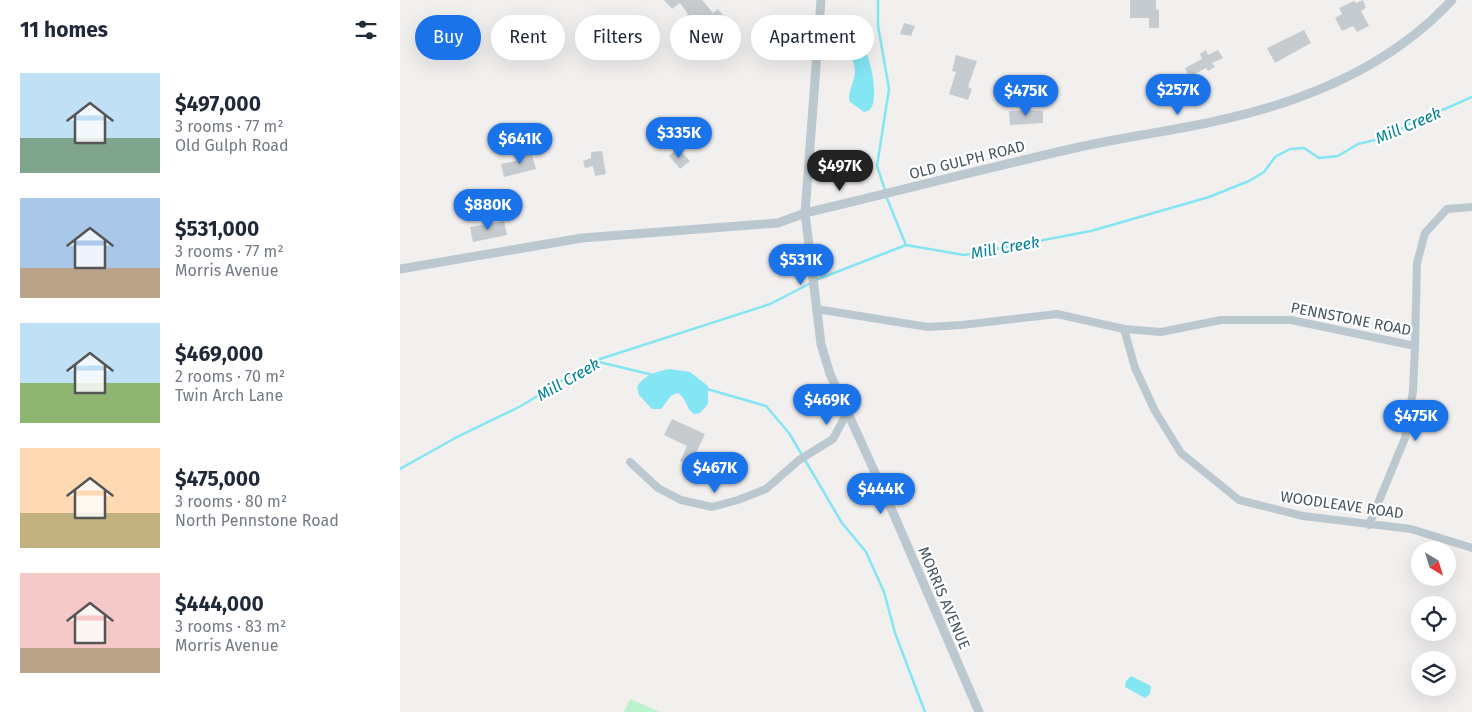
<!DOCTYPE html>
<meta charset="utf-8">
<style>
body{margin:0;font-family:"Fira Sans",sans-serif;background:#f2f2f3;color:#1f2937;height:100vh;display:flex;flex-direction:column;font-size:19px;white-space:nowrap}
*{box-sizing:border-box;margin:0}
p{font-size:16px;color:#747a83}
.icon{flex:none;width:28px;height:28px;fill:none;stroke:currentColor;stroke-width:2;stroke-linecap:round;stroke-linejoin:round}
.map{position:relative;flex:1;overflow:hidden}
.drawer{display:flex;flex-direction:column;background:#fff;width:400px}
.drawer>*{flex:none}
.top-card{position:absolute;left:15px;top:15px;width:475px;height:45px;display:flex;gap:10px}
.needle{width:32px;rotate:142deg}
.fabs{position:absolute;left:1011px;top:541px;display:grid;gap:10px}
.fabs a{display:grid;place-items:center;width:45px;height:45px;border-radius:50%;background:#fff;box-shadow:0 5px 20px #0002;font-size:25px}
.price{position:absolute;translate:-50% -42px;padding:0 11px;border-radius:18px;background:#1a73e8;color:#fff;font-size:16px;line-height:32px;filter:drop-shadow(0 1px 2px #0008)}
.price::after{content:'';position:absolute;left:50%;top:30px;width:15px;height:11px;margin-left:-8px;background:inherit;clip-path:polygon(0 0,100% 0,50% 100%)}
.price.selected{background:#222;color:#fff}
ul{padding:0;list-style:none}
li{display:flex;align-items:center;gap:15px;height:125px;padding:0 20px}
li span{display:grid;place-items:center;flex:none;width:140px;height:100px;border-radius:0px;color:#555}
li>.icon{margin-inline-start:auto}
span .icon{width:60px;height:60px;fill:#fffc;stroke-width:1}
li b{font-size:21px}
h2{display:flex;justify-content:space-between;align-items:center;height:60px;padding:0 20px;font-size:21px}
.chip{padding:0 18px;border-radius:22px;background:#fff;box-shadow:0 5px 20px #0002;font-size:18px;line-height:45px}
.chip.selected{background:#1a73e8;color:#fff}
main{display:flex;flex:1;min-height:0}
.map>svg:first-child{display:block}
.green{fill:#baf3cc}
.water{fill:#84e5f3}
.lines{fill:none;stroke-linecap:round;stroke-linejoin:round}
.stream{stroke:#84e5f3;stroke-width:2.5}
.building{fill:#c6cbcf}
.minor{stroke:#bcc8cf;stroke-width:8}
.tertiary{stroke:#bcc8cf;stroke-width:9}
.labels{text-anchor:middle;stroke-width:4.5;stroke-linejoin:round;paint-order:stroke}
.street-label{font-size:15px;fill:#46555e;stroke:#fff}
.water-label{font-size:16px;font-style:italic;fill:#038296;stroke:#fff}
</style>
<main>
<section class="drawer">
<h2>11 homes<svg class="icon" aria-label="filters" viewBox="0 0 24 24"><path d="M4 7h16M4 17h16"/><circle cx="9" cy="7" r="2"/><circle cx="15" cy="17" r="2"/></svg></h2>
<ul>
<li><span style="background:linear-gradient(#bfe0f5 65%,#7fa58c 0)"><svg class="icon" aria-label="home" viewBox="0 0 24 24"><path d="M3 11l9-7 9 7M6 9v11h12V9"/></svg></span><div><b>$497,000</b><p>3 rooms · 77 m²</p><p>Old Gulph Road</p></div></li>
<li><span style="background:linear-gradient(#a9c7e8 70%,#b9a48a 0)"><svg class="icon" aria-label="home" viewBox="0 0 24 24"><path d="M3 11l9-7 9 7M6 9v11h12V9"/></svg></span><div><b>$531,000</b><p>3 rooms · 77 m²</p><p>Morris Avenue</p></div></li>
<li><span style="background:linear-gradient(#bfe0f5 60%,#8fb573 0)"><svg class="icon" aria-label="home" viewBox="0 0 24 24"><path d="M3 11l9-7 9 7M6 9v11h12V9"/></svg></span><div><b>$469,000</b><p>2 rooms · 70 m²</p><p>Twin Arch Lane</p></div></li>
<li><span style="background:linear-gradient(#ffd9b3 65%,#c2b280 0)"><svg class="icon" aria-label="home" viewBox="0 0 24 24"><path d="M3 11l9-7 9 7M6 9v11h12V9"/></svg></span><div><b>$475,000</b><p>3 rooms · 80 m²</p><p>North Pennstone Road</p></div></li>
<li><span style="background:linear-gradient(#f6c9c9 75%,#b9a48a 0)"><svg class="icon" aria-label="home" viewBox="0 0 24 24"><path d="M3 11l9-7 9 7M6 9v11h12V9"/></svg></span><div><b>$444,000</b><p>3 rooms · 83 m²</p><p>Morris Avenue</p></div></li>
</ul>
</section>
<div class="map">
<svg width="1072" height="712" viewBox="0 0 1072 712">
<rect width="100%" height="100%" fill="#f2efef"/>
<path class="green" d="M230 699 260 712H224Z"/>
<path class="water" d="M451 34C469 39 481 97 470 110L464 112 450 102 449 98C449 89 455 80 455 71 454 57 442 46 451 34Z
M270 369 290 372 308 386V404L300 413 294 414C285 408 287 397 277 393L271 396 261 409H252L239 395 237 387C243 375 258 371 270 369Z
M731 676 751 686 750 694 745 698 725 687 726 681Z"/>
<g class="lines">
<path class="stream" d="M478 0V26L489 89 477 166 485 190
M486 196 506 245
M416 280 506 245 564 255 691 231 809 197 849 181 864 172 875 157 890 149 904 148 919 158 938 156 958 144 984 138 1027 114 1045 109 1072 97
M195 361 253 375
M307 389 366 406 389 433 442 523 466 552 484 592 495 633 525 712
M0 469 57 437 121 406 194 361 370 304 411 283"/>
</g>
<path class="building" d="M264 0H302L313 13 318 9 325 18 319 23 325 30 302 48 296 40 305 33 296 22 288 29 281 21 288 14 280 3 272 9Z
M730 0H756V9L759 10V28H749V18H730Z
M963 0 966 8 961 11 969 26 957 32 953 26 942 31 935 18 942 14 939 8 954 1 956 3Z
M504 23 515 26 511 36 500 34Z
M904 30 911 43 875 63 867 48Z
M806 50 808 55 818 50 823 58 812 63 815 67 808 71 806 68 789 77 785 68 802 59 800 54Z
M556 55 577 61 568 87 572 89 568 100 549 94 556 72 552 71Z
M629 110 643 111V123L610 125 609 111Z
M278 148 290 161 280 169 269 156Z
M130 149 136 169 104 177 101 164 120 160 119 152Z
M202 151 206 174 195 176 193 166 185 168 183 161 191 158V152Z
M104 221 107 235 73 242 70 227Z
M272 419 305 434 290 466 280 461 287 446 264 435Z"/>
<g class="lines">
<path class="minor" d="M416 309 528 327 562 325 657 314 724 329 761 332 821 320H891L1015 346 1017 263 1025 233 1047 209 1072 207
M724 329 735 368 755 411 781 453 839 500 903 516 1011 529 1072 548
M230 462 258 488 281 500 312 507 338 500 366 489 399 460 433 439 448 411
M969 525 1005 438 1013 391 1015 346"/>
<path class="tertiary" d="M421 0 405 213 421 344 430 374 488 501 579 712
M0 269 182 238 378 223 405 213C498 191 590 167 684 146 730 136 778 130 825 119 909 100 993 64 1052 0"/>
</g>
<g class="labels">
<g class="street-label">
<text transform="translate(567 160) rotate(-14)" y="5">OLD GULPH ROAD</text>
<text transform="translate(951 319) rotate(11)" y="5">PENNSTONE ROAD</text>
<text transform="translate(942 505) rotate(8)" y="5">WOODLEAVE ROAD</text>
<text transform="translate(544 598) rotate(67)" y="5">MORRIS AVENUE</text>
</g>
<g class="water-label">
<text transform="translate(1008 125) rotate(-23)" y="6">Mill Creek</text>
<text transform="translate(605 247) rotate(-10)" y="6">Mill Creek</text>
<text transform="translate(168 379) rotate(-30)" y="6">Mill Creek</text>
</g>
</g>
</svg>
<div class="fabs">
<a><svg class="needle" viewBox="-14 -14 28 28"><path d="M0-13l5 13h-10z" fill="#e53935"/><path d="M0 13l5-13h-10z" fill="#747a83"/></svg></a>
<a><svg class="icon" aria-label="locate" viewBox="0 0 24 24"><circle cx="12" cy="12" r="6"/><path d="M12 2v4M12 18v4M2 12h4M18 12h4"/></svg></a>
<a><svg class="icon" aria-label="layers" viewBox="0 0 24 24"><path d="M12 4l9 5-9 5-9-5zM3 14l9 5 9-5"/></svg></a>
</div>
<b class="price" style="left:778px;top:116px">$257K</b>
<b class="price" style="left:626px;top:117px">$475K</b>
<b class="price" style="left:279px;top:159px">$335K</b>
<b class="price" style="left:120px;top:165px">$641K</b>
<b class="price selected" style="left:440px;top:192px">$497K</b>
<b class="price" style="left:88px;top:231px">$880K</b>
<b class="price" style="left:401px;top:286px">$531K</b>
<b class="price" style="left:427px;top:426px">$469K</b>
<b class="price" style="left:1016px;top:442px">$475K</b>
<b class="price" style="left:315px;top:494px">$467K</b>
<b class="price" style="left:481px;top:515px">$444K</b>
<div class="top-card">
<a class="chip selected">Buy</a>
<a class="chip">Rent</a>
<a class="chip">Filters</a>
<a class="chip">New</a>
<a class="chip">Apartment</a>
</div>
</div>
</main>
